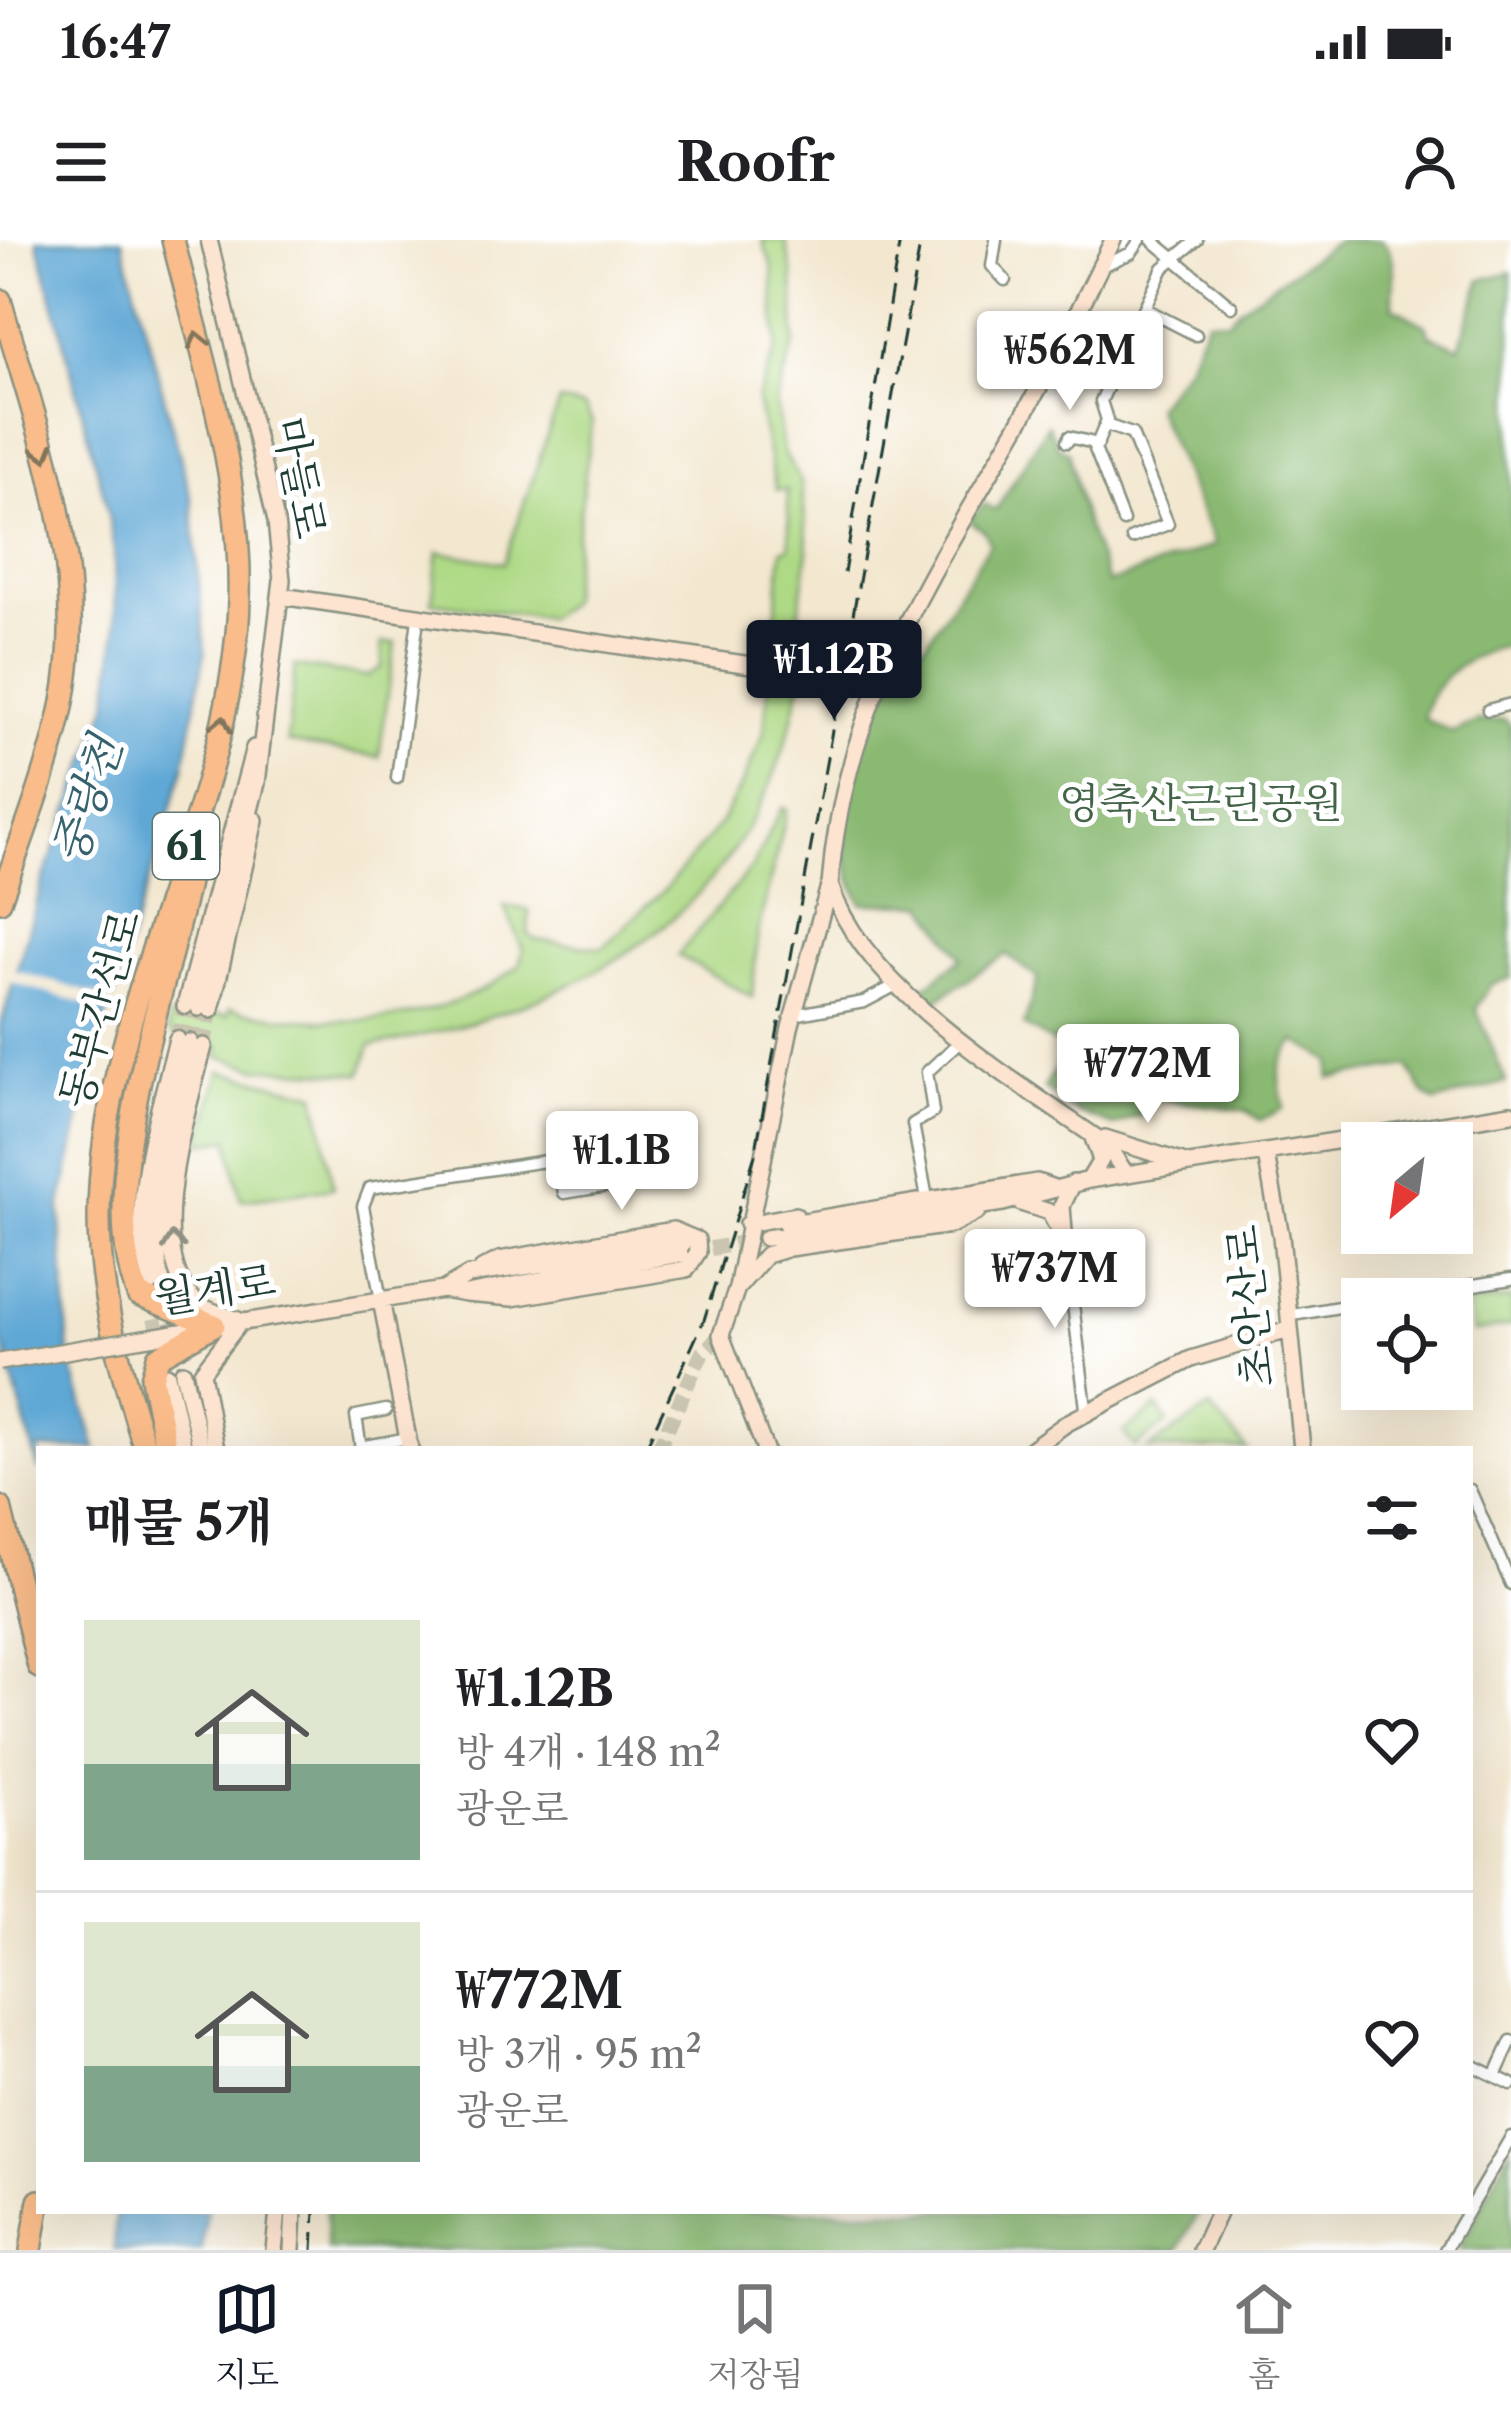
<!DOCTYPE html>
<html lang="ko">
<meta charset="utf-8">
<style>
body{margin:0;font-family:"Libre Caslon Text","Noto Serif KR",serif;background:#f6f6f6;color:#202124;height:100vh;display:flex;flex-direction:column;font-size:45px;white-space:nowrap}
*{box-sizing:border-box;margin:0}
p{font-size:39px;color:#757577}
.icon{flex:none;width:66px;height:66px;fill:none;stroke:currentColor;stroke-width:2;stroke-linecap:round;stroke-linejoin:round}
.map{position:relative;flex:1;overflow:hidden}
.panel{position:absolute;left:36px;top:1206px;width:1437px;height:768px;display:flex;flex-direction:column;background:#fff;border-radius:0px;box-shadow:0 12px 48px #0002}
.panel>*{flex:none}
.needle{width:78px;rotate:209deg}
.buttons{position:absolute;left:1341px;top:882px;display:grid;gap:24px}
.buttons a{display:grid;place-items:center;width:132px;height:132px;border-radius:0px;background:#fff;box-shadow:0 12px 48px #0002;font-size:60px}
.price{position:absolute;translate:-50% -102px;padding:0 27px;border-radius:12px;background:#fff;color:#222;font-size:39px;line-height:78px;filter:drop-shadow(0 3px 6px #0008)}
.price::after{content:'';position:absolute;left:50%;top:72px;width:36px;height:27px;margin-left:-18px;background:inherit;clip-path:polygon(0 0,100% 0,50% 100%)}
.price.current{background:#111827;color:#fff}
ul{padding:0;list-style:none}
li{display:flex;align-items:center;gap:36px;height:300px;padding:0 48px}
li+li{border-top:3px solid #e0e0e0}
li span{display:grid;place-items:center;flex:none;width:336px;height:240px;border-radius:0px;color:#555}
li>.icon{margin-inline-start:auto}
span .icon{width:144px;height:144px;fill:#fffc;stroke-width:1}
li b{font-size:51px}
h2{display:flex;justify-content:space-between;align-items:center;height:144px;padding:0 48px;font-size:51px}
.status{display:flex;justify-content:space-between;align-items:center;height:84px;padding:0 60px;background:#fff;direction:ltr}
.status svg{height:33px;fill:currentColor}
header{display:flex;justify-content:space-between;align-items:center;height:156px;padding:0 48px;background:#fff;font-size:54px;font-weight:700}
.dock{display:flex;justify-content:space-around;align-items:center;height:168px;border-top:3px solid #e0e0e0;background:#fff;font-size:33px;color:#757577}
.dock a{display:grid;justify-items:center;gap:6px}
.dock .current{color:#111827}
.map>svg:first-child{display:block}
.green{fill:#aed985;stroke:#668b5c;stroke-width:3}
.forest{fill:#8ab972;stroke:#547b53;stroke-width:3}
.water{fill:#5ea7d5;stroke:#3e7284;stroke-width:3}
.pier{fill:#f3e7cf}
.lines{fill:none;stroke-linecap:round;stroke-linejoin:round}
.secondary-tunnel{stroke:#c9c5b0;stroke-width:15;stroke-dasharray:15 8;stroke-linecap:butt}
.street-casing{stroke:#899282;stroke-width:15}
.secondary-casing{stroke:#899282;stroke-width:20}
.highway-casing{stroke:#899282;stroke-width:26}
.street{stroke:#fff;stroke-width:10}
.secondary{stroke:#fde4d0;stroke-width:15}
.highway{stroke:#f9bc8a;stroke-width:21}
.rail{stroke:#1f3d34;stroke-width:3;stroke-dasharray:18 9;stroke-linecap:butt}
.secondary-bridge-casing{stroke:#899282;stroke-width:20;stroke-linecap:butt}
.secondary-bridge{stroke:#fde4d0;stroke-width:15}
.oneway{stroke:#81765b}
.oneway2{stroke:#8e9082}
.labels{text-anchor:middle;stroke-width:10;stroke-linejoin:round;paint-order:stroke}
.shield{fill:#fff;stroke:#627771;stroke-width:3}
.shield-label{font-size:39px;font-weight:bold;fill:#1f3d34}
.street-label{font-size:42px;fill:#1f3d34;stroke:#fff}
.park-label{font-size:42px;fill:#436448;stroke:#fff}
.water-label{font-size:45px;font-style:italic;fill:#35626c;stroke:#fff}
</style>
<div class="status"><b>16:47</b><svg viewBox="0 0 49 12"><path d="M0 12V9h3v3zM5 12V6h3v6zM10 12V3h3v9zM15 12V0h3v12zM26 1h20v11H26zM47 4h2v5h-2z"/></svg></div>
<header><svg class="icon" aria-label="menu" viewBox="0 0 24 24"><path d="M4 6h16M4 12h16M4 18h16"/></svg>Roofr<svg class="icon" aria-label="person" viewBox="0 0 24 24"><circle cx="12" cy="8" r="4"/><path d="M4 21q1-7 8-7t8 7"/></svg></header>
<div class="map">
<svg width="1511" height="2010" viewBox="0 0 1511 2010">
<rect width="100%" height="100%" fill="#fff"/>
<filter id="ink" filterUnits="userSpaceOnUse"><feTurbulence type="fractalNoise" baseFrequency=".00833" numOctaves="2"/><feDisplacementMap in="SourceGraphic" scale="24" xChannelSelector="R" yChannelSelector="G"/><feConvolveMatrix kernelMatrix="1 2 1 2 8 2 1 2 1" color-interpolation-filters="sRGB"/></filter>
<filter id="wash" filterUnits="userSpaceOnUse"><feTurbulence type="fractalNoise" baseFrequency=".004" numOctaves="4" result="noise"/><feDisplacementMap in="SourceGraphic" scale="48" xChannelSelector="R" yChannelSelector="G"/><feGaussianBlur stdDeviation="2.7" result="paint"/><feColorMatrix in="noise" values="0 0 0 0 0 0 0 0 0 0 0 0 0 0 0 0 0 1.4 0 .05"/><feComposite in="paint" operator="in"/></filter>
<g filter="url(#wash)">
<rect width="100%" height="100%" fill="#f3e7cf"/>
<path class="green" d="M762 0H785L793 36 795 102 776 162 783 212 801 241 808 311 797 388 808 391C783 652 611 763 370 806L361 834 256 828 218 816 219 806 175 796 168 789 171 777 184 768 227 776 230 769C327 788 436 791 519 726L523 710 504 666 529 670 528 694 535 700 602 708 666 648 720 584 743 542 764 492 782 310 790 307 787 250H776L757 160 777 107 772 26Z
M559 161 585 167 592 182 568 363 547 378 432 362 438 312 504 323Z
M382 403H395L379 517 287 502 295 426 368 436 382 427Z
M782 568 787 570 758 691 752 757 678 715 752 627Z
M220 831 316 854 333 948 241 960 229 899 201 903Z
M1511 1058V1086L1473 1092 1468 1065Z
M1157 1167 1168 1182 1135 1207 1123 1192Z
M1210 1168 1247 1209H1148Z"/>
<path class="forest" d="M1339 0H1382C1400 17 1392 44 1393 67L1426 85 1429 95 1459 107 1481 40 1511 32V406C1476 408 1426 442 1424 479L1453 492 1479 481 1505 480 1511 486V738L1491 744 1476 768 1506 842 1435 862 1423 853 1408 826 1330 838 1331 821 1296 801C1274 823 1277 839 1284 868L1260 880 1244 870 1153 858 1142 874 1114 886 1081 874 1044 848 1067 811 1024 785 1038 738 1006 714 933 762 922 749 962 718 925 664 862 663C817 586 869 482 902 408L912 412 926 403 990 304 985 292 969 280 985 264 996 270 1048 185 1059 208 1068 211 1084 279 1108 343 1215 305 1155 167 1187 126 1208 79 1228 81 1238 69Z
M1511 1907V2010H1459Z
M326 1971H1199L1178 2010H327Z"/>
<path class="water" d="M37 0H122L192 261 205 412 184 528 96 809 60 969 69 1114 96 1209H39V1231L0 1093V788L43 640 108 465 116 394 114 311 106 263Z
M116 1971H207L202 2010H114Z"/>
<path class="pier" d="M12 730 119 761 115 773 8 741Z"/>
</g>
<g filter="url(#ink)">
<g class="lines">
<path class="secondary-tunnel" d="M177 799 185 766
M190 802 199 768
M204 806 211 770
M688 1013 766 998
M150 1056 161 1108
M166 1059 183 1132
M658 1209 702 1113 721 1095"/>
<g class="street-casing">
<path id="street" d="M996 0 992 26 1005 40
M1152 0 1232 67
M1100 27 1131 13 1140 0
M1145 69 1196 95
M1090 82 1130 101
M1074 114 1115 133
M1106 185 1132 194 1168 284 1132 298
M1067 202 1069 197 1098 204
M1123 281 1095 209 1107 180 1101 161 1163 28 1197 0
M1488 470 1511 464
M397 538 418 379
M793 775 864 762 898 744
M926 953 913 884 933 872 927 832 961 801
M1065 1001 1087 1176
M1387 1059 1511 1039
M381 1060 363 966 370 948 558 919 564 953 639 941 632 888
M1287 1076 1362 1063
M360 1207 408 1198
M361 1209 356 1176 386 1170
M1470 1250 1511 1344
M1470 1824 1511 1844
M1495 1836 1511 1801
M1445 2010 1511 1897"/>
</g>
<g class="secondary-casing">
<path id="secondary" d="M1113 0C1083 63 1052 126 1017 187 930 338 843 465 830 645 865 752 1019 843 1107 905L1126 934
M281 356 751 425
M185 766 254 508
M199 768 257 543 282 340 276 281 209 0
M211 770 255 580
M204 806C188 871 142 1008 195 1061 205 1071 225 1075 238 1080
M1105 898 1185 923
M1266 915 1281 996 1302 1209
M1089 940 1101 920 1092 895
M1021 963 1049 972 1065 1001
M747 984 795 975
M786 984 1037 942 1054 948
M1064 991 1062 966 1073 943
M766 998 1003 963 1089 940 1511 873
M162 1044C145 959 170 885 190 802
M739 1046 766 1015 789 1008 951 985 977 972
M148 1047C129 960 156 883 177 799
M443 1050 466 1054 680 1014
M466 1054 512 1058 687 1029 698 1012 697 1000 673 990 499 1020 482 1029
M381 1060 410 1209
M131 1100 443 1050 469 1035 683 1004
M183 1132 201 1209
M167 1135 184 1209
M216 1209 202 1132 241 1081
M765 1209 721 1095 737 1048 790 788 829 646
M1031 1209 1067 1183 1191 1119 1288 1090
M274 2010 278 1971
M292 2010 294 1971
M1201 2010 1219 1971"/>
</g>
<g class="highway-casing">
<path id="highway" d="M0 60C38 192 91 328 62 467 48 533 22 597 0 661
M188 642C165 757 94 944 138 1055L214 1085
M145 1209C122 1133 99 1058 99 978 99 779 215 599 236 403 252 266 206 132 173 0
M166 1209 152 1138 158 1117 214 1085
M0 1267 39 1427
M31 2010 39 1961"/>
</g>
<use href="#street" class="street"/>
<use href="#secondary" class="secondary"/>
<use href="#highway" class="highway"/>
<path class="rail" d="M844 333 900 0
M645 1209 704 1080 755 915 921 0
M313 2010 315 1971"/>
<g class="secondary-bridge-casing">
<path id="secondary-bridge" d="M0 1122 131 1100"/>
</g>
<use href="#secondary-bridge" class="secondary-bridge"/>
</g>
<defs><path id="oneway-chevron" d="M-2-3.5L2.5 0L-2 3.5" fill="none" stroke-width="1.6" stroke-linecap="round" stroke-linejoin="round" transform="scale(3)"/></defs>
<g class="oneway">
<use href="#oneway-chevron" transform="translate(198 100) rotate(-104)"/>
<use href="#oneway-chevron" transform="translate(44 213) rotate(74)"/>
<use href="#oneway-chevron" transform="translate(222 484) rotate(-77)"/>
</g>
<use class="oneway2" href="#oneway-chevron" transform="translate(173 1001) rotate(-97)"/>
</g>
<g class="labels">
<rect class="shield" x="153" y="573" width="66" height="66" rx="9"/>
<g class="shield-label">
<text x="186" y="620">61</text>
</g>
<g class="street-label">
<text transform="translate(300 238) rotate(79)" y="15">마들로</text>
<text transform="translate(100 769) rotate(-75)" y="15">동부간선로</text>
<text transform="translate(215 1049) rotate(-9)" y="15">월계로</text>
<text transform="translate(1250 1066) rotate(-96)" y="15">초안산로</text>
</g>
<g class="park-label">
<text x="1201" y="578">영축산근린공원</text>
</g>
<g class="water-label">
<text transform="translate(87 560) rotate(-72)" y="16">중랑천</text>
</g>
</g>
</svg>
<div class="buttons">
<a><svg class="needle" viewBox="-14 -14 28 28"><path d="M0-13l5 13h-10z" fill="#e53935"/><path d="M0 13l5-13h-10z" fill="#757577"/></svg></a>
<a><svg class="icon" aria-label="locate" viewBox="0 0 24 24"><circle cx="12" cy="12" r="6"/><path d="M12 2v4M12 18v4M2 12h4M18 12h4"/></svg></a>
</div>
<b class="price" style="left:1070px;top:173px">₩562M</b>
<b class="price current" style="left:834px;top:482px">₩1.12B</b>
<b class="price" style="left:1148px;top:886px">₩772M</b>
<b class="price" style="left:622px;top:973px">₩1.1B</b>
<b class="price" style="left:1055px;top:1091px">₩737M</b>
<section class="panel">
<h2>매물 5개<svg class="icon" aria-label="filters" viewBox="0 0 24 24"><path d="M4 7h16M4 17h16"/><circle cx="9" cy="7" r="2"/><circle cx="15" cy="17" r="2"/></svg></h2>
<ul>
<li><span style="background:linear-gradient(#dfe7d0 60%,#7fa58c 0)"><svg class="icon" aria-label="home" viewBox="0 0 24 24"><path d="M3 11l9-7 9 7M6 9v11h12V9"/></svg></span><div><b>₩1.12B</b><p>방 4개 · 148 m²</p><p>광운로</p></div><svg class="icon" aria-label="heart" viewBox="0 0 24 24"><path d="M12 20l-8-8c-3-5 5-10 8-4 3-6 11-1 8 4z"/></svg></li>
<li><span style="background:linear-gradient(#dfe7d0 60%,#7fa58c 0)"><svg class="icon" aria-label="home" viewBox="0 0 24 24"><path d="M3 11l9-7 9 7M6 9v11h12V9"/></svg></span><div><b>₩772M</b><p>방 3개 · 95 m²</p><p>광운로</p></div><svg class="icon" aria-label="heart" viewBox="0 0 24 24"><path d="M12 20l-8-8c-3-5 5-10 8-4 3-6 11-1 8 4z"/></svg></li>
</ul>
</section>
</div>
<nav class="dock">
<a class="current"><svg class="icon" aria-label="map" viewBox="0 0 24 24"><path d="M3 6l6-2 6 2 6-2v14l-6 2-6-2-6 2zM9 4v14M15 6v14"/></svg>지도</a>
<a><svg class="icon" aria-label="saved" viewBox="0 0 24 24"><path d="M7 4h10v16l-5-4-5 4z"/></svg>저장됨</a>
<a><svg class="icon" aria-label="home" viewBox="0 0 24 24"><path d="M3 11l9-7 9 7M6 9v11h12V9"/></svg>홈</a>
</nav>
